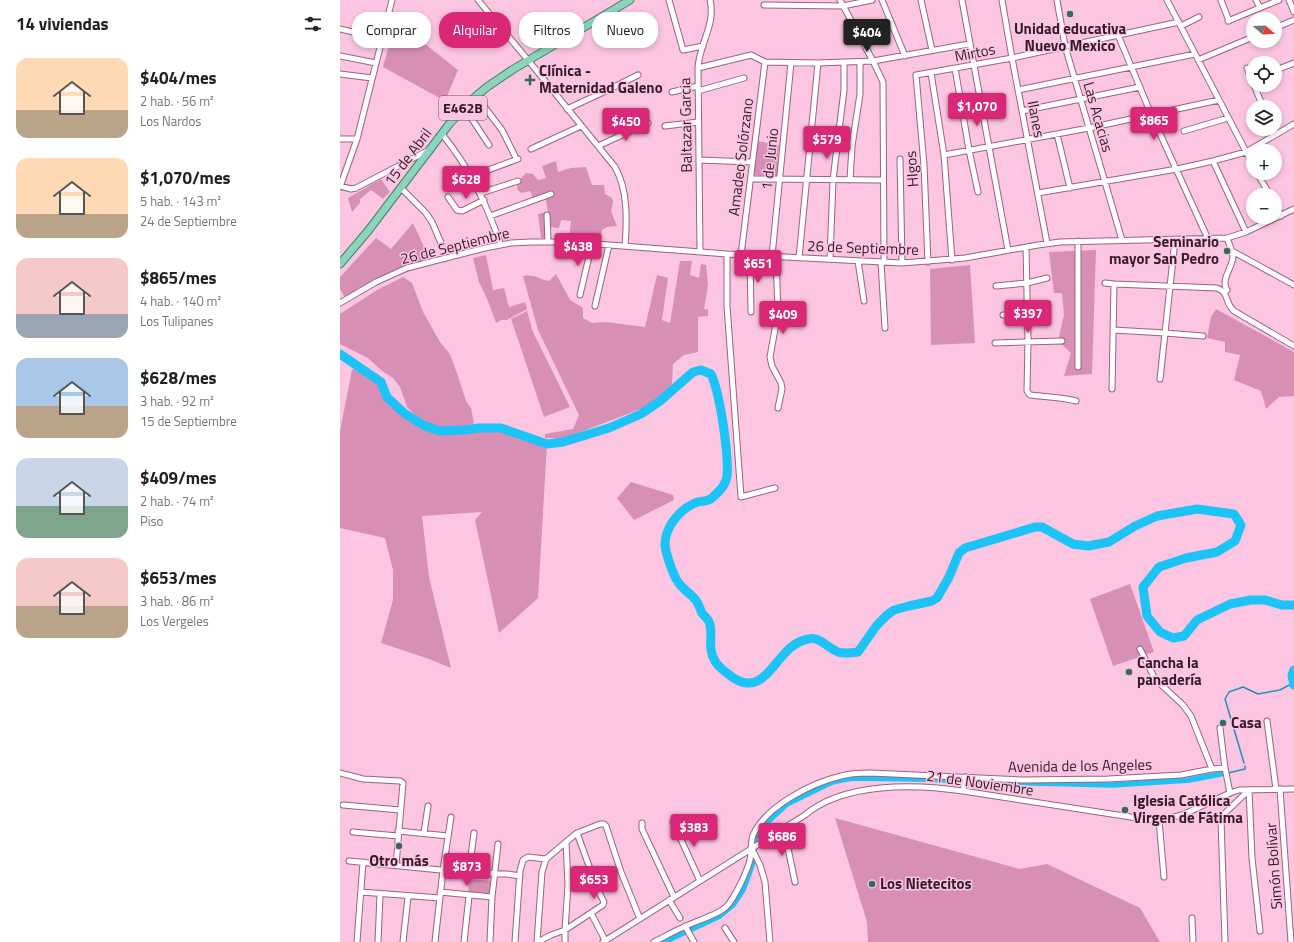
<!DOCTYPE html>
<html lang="es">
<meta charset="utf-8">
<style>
body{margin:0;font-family:"Titillium Web",sans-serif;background:#f6f6f6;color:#202124;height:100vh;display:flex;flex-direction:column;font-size:15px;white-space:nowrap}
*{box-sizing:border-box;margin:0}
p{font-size:13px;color:#757577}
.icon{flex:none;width:22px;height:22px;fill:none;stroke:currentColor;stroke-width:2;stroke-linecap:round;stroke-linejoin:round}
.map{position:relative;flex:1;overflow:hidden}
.panel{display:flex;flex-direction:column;background:#fff;width:340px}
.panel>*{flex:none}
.hud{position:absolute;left:12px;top:12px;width:380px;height:36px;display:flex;gap:8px}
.needle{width:26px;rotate:109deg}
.buttons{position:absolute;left:906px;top:12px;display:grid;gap:8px}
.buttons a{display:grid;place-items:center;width:36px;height:36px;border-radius:50%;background:#fff;box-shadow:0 2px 6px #0003;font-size:20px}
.price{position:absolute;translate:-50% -34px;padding:0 9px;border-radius:4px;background:#db2777;color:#fff;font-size:13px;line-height:26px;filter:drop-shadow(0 1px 2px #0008)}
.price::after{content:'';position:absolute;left:50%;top:24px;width:12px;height:9px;margin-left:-6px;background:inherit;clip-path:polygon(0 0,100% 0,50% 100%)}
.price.on{background:#222;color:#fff}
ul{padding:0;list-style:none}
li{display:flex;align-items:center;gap:12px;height:100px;padding:0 16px}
li span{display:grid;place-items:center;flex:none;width:112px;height:80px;border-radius:12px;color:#555}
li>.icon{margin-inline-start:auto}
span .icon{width:48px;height:48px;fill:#fffc;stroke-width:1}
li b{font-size:17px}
h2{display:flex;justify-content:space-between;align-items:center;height:48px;padding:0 16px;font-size:17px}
.pill{padding:0 14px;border-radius:16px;background:#fff;box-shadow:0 2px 6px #0003;font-size:14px;line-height:36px}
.pill.on{background:#db2777;color:#fff}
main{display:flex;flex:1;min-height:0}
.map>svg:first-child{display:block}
.green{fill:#d88fb6}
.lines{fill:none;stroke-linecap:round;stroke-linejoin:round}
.stream{stroke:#2491b9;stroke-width:1.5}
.canal{stroke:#1cc3f6;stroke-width:5.5}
.river{stroke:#1cc3f6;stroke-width:9}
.minor-casing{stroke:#9d6182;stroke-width:7}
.major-casing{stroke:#3c826c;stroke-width:9}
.minor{stroke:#fff;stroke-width:5}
.major{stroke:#8cd5bc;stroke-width:7}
.poi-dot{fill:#326d57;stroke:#fcc5e1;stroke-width:1.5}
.labels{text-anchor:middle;stroke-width:3;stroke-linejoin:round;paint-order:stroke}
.shield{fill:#fcc5e1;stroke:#714f61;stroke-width:1}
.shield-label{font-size:14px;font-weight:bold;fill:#351c2a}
.poi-label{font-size:15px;font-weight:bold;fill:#351c2a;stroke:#fcc5e1;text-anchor:start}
.street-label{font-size:15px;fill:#351c2a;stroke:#fcc5e1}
</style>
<main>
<section class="panel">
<h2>14 viviendas<svg class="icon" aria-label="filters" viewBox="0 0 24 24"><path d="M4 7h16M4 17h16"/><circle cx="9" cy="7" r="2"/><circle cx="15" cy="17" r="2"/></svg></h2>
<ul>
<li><span style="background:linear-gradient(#ffd9b3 65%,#b9a48a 0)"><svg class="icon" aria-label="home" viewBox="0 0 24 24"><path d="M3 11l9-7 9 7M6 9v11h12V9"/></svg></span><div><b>$404/mes</b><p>2 hab. · 56 m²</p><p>Los Nardos</p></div></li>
<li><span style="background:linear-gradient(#ffd9b3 70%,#b9a48a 0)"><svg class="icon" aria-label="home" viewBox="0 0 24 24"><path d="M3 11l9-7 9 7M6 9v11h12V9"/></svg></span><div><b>$1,070/mes</b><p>5 hab. · 143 m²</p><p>24 de Septiembre</p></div></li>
<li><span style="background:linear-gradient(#f6c9c9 70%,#9aa5b1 0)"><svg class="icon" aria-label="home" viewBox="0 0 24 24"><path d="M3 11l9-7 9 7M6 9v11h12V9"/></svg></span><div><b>$865/mes</b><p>4 hab. · 140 m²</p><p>Los Tulipanes</p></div></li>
<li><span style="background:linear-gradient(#a9c7e8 60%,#b9a48a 0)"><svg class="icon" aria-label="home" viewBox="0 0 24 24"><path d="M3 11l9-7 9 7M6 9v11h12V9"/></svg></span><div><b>$628/mes</b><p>3 hab. · 92 m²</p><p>15 de Septiembre</p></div></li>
<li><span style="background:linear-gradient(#c9d6e8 60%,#7fa58c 0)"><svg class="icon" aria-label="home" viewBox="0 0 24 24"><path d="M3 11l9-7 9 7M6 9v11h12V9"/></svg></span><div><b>$409/mes</b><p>2 hab. · 74 m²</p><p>Piso</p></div></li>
<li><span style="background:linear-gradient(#f6c9c9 60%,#b9a48a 0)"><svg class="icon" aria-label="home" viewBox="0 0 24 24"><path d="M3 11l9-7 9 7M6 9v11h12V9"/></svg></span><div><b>$653/mes</b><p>3 hab. · 86 m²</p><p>Los Vergeles</p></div></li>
</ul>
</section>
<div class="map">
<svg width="954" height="942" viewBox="0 0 954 942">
<rect width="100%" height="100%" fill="#fcc5e1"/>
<path class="green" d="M56 21 118 70 105 101 43 67Z
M417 141 439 145 437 176 414 175Z
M216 161 218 172 231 168 246 167 252 185H264L265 194 272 198 273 202 271 211 277 226 267 227 262 230 261 241 229 239 231 221 221 220 219 228 209 227 206 238H201L198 214 208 212 206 200 195 202 190 191 181 193 177 189 178 182 186 173 193 174 198 180 206 178 202 166Z
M41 179 50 192 43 199 31 190 20 199V203L12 212 8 198Z
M73 223 92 264 46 279 7 301 0 289V277L36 238 51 249Z
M756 250 752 374 724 376 731 353 718 341 724 315 722 293H714L709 252Z
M146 255 153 290 164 288 169 307 185 302 187 309 167 320H161L156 323 148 301 139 282 133 258Z
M340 261H352L350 275 359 278 361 264 366 265 368 285 364 309 368 310V316L358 317V352L344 355 333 364 332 384 321 395 303 408 225 438H205V434L233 429 239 415 198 330 183 276C195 274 198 279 209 281L216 274 230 300 243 308V318L252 323 266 322 305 327 317 275 328 278 322 320 330 323Z
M630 265 635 343 591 345 590 269Z
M63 277 72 283 83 312 100 342 110 354 118 376 126 401 131 408 134 423 129 426 101 428 81 421 67 407 60 387 53 378 42 371 28 358 0 344V314L37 290Z
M876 309 954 352V396L939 397 926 409 921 391 894 380 900 355 885 352V342L867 338 871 317Z
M187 311 193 332 230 407 204 417 171 319Z
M18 365 41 382 47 397 62 411 83 425 99 431 124 430 150 428 181 435 207 444 198 598 159 633 135 520 142 512 82 516 89 577 111 668 89 659 41 643 53 600V570L45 538 0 528V431L12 370Z
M291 482 333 495 334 500 294 520 277 498Z
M790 584 814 652 773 666 750 599Z
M495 818 680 869 707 864 800 908 820 942H528L527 922Z
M129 879 151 881 150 895H128Z"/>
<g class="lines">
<path class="stream" d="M904 763 885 699 889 692 903 687 918 694 940 690 953 683
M888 773 905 769V766"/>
<path class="canal" d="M324 942 380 916 393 905 403 890 414 860 415 838 421 828 447 804 492 782 512 778 580 779 652 782 773 785 849 780 881 774"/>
<path class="river" d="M0 354 41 382 47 397 64 413 83 425 99 431 124 430 139 428H161L207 444 223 442 269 428 301 414 320 401 353 372 361 370 371 374C380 393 389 455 387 476 386 483 380 491 374 496 368 503 363 500 355 503 339 510 325 527 325 545 326 554 333 575 338 582 343 590 352 594 357 602 359 605 360 609 362 613 364 616 366 617 368 620 375 631 366 647 375 661 379 668 386 672 392 677 418 695 430 669 445 653 451 646 459 641 468 639 480 636 487 648 498 652 504 654 511 653 518 652L537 625 547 615 554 610 569 606 592 601 597 598 609 577 619 553 625 548 695 527H702L733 544 748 546 769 542 795 526 817 516 857 509 894 514 901 525 895 541 877 552 846 558 819 567 803 587 807 616 820 632 833 638 844 636 857 620 890 604 911 600H925L942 605H954
M954 670 952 675 954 685"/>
<g class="minor-casing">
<path id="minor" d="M138 0 188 60 275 167C288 190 287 220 285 246
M329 0 343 50 363 46
M500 0 533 61 543 82 544 262
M542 0 565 56
M581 0 592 50
M622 0 668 250
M662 0 672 58 707 243
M717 0 725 46 782 240
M827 0 913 165
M881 0 889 21
M916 0 920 8
M949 0 954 12
M424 5 503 6 532 0
M888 21 939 0
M841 26 859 17
M935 28 954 20
M0 29 42 39
M778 35 811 114 868 239
M0 56 36 63
M858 60 913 37
M358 68 411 55 425 62 478 63 533 61 629 44
M615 68 629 150 638 192
M907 68 913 83
M936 70 954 63
M591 73 604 155 612 260
M0 74 32 78
M914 85 923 107
M678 90 855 54
M358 91 404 78
M332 92 358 86
M136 96 162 130 175 156
M124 107 149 145
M227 109 270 89 298 75
M682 111 800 87
M325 126 358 122
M844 131 888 118
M102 134C131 170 145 201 161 245
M717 134 730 188
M0 139H17
M258 146 308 123
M191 149 241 126
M604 155 749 128 879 100
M560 159 562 263
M359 160 412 162
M873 161 906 232
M917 173 930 195
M132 176 178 159
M411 179 543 180
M510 180 512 146 520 94V62
M0 186 11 189 16 188 89 150
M0 187 17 139 52 0
M61 188 86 213 92 222 101 243
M141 193 178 181
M698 193 837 169 873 161 906 152 954 124
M108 197 117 210 122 211 144 200
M935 204 941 216
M207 215 208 241
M150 216 211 194
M887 238C889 244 892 250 893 256 893 267 880 280 887 290
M835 240 825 333 863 336
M738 241V367
M686 247 688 342 687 391 690 395C706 397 721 397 736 401
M892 251 954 285
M360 252 358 68C359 44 376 25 370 0
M387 254V306L401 497 435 488
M401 255 425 62
M410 256 411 312
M432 256 451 63
M436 257 438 312 430 357 432 366 441 383 442 389 438 408
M459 258 478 63
M490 259 493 180 504 90V62
M518 261 524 301
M541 262 545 328
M588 262 584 165 576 75 672 58 839 22
M765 283 774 284
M656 286 687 283 707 278
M240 295 252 244
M0 303 36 282 67 268 145 248 171 243 191 242H230L387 254 562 263 625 258 698 245 720 242 887 238 906 232 954 209
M255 306 269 245
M663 315 688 314
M773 330 825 333 820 379
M655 343 722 341
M772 389 774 284 877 288C890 293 884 302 894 311L954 346
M800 649 815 679 843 705 851 716 872 769
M927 721 936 789
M880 728 885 768 890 793
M0 773 23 779 60 781 63 783 56 865
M940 789 951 942
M909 790 912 858 920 931
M623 791 626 777
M3 805 60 810
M819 820 824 877
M333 822 360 881
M302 823V829L334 897
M444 829 455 882
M58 831 108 836
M13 832 58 836
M84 833 88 806
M412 849 420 865 425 882 430 942
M9 861 121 872 167 874 180 876
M129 872 134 833
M21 892 100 898
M100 892 152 897
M329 900 340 918
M251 913 265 940
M852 918 853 942
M345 926 354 942
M385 928 394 942
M17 942 23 862
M38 942 40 895
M63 942 68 897
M95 942 103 870 111 817
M124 942 129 896
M150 942 152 897 158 844
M175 942 180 871 183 860 188 857 206 859 226 842
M197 942 202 872 206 859
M198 942 211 935 225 930 263 905 264 902 257 888 237 833
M225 942V930L228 885 226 842 237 833 260 824H264L266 826 281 872 300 919
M263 942 465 815C504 782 575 784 623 791L810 820 826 819 842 815 890 793 899 790 954 789
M314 942C324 937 334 931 344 927 355 921 379 915 387 906 395 897 407 872 410 860 412 851 410 840 414 833 428 805 472 783 501 776 511 773 521 773 531 773L683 780 768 779 841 775 872 769 885 768
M885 942 881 819 884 814 909 790"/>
</g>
<g class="major-casing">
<path id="major" d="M0 264 28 231 110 123 136 96 147 87 172 70 290 0"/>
</g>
<use href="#minor" class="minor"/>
<use href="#major" class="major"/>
</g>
<g class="poi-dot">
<circle cx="730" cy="14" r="4"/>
<path d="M188 74h4v4h4v4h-4v4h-4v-4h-4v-4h4z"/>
<circle cx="887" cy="251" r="4"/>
<circle cx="789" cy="672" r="4"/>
<circle cx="883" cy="723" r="4"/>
<circle cx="785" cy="810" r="4"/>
<circle cx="59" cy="846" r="4"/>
<circle cx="532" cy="884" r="4"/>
</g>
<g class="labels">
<rect class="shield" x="99" y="96" width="48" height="24" rx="3"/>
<g class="shield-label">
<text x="123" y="113">E462B</text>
</g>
<g class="poi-label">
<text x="730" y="34" text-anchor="middle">Unidad educativa<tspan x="730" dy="17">Nuevo Mexico</tspan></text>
<text x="199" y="76">Clínica -<tspan x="199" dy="17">Maternidad Galeno</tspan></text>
<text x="879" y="247" text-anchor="end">Seminario<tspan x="879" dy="17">mayor San Pedro</tspan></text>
<text x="797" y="668">Cancha la<tspan x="797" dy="17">panadería</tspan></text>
<text x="891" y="728">Casa</text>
<text x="793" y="806">Iglesia Católica<tspan x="793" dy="17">Virgen de Fátima</tspan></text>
<text x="59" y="866" text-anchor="middle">Otro más</text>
<text x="540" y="889">Los Nietecitos</text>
</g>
<g class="street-label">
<text transform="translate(635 53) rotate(-11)" y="5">Mirtos</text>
<text transform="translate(758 117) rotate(74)" y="5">Las Acacias</text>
<text transform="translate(696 119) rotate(79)" y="5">Ilanes</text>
<text transform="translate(346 125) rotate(-91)" y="5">Baltazar Garcia</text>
<text transform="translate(68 157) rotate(-53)" y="5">15 de Abril</text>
<text transform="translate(401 157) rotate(-83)" y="5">Amadeo Solórzano</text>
<text transform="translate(430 159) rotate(-84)" y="5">1 de Junio</text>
<text transform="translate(572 169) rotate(-94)" y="5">HIgos</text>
<text transform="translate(115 246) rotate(-14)" y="5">26 de Septiembre</text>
<text transform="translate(523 248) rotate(2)" y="5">26 de Septiembre</text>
<text transform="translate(740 766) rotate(-1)" y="5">Avenida de los Angeles</text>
<text transform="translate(640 783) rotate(8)" y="5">21 de Noviembre</text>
<text transform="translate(934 866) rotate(-94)" y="5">Simón Bolívar</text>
</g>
</g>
</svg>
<div class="buttons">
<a><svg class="needle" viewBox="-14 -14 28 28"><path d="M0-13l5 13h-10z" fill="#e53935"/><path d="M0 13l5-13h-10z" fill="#757577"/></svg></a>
<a><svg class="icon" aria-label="locate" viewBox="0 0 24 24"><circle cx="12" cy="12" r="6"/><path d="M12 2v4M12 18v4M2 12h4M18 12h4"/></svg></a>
<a><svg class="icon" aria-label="layers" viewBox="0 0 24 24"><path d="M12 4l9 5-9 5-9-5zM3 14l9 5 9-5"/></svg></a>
<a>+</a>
<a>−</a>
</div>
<b class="price on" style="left:527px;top:53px">$404</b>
<b class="price" style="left:637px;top:127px">$1,070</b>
<b class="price" style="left:814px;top:141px">$865</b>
<b class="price" style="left:286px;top:142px">$450</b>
<b class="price" style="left:487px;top:160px">$579</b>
<b class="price" style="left:126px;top:200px">$628</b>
<b class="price" style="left:238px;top:267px">$438</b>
<b class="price" style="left:418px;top:284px">$651</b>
<b class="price" style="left:688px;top:334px">$397</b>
<b class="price" style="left:443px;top:335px">$409</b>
<b class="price" style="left:354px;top:848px">$383</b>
<b class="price" style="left:442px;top:857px">$686</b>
<b class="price" style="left:127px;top:887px">$873</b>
<b class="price" style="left:254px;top:900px">$653</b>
<div class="hud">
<a class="pill">Comprar</a>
<a class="pill on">Alquilar</a>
<a class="pill">Filtros</a>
<a class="pill">Nuevo</a>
</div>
</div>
</main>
